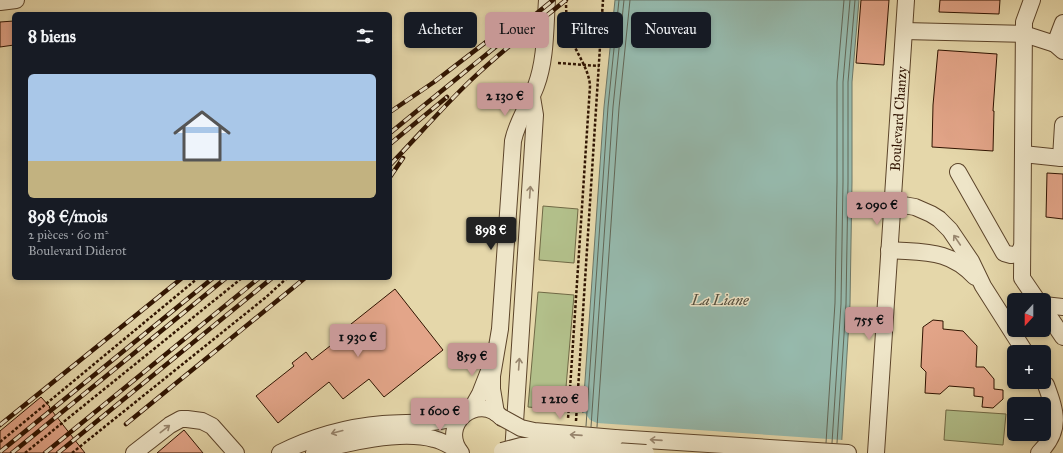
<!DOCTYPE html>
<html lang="fr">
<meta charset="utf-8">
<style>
body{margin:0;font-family:"IM FELL Great Primer",serif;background:#20242c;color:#f1f3f6;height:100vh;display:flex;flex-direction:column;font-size:15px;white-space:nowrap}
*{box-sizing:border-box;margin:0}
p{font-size:13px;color:#9ea1a6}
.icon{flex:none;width:22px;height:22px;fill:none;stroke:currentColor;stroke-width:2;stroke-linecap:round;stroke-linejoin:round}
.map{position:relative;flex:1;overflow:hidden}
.panel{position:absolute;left:12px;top:12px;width:380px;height:268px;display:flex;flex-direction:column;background:#171b24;border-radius:6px;box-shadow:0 2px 6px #0003}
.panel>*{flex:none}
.guide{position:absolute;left:404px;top:12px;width:380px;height:36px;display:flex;gap:8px}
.needle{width:26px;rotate:201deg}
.buttons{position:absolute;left:1007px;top:293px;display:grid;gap:8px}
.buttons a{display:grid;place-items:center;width:44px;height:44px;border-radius:6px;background:#171b24;box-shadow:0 2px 6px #0003;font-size:20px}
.price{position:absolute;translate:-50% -34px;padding:0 9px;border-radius:4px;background:#c59692;color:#111;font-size:13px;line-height:26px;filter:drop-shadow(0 1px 2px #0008)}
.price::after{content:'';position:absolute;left:50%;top:24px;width:12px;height:9px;margin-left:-6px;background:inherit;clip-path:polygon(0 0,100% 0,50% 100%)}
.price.active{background:#222;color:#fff}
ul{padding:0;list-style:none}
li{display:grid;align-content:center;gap:8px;height:212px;padding:0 16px}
li span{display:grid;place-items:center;height:124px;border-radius:6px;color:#555}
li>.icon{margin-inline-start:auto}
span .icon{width:72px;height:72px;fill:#fffc;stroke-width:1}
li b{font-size:17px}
h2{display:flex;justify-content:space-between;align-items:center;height:48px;padding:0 16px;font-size:17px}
.tag{padding:0 14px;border-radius:6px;background:#171b24;box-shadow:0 2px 6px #0003;font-size:14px;line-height:36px}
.tag.active{background:#c59692;color:#111}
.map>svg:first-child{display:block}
.green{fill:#b2bf8a;stroke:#706945}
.water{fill:#96b9ac;stroke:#6d7767}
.pier{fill:#e5d7aa}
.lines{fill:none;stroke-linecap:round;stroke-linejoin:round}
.shore{stroke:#626656;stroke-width:1}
.building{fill:#e3a589;stroke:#2f1300}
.minor-casing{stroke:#5c442a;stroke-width:18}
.path{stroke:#2f1300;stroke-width:2.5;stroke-dasharray:3 2;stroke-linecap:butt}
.minor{stroke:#eee5c8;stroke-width:16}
.rail-casing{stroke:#2f1300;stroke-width:4.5}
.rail{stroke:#eee5c8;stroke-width:3;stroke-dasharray:9;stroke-linecap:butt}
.minor-bridge-casing{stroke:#5c442a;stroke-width:18;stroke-linecap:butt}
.minor-bridge{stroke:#eee5c8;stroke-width:16}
.oneway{stroke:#98866e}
.labels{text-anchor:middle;stroke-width:3;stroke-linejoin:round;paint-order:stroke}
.street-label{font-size:14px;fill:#2f1300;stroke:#eee5c8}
.water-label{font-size:15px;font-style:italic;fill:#534d3c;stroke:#eee5c8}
</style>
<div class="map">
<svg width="1063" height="453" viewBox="0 0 1063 453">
<rect width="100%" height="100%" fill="#e5d7aa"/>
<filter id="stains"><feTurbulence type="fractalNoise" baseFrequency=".005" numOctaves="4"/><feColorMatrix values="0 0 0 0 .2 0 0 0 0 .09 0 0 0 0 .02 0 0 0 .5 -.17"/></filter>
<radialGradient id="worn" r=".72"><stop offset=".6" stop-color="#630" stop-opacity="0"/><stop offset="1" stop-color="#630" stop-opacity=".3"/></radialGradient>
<path class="green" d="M543 206 578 209 574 263 539 260Z
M538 292 574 295 564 410 528 407Z
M946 410 1006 414 1003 445 944 440Z"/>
<path class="water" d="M615 0H859L852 82V182L850 304 841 453H580L604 107Z"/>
<path class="pier" d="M581 413H585L590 420 597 423 843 440V453H578Z"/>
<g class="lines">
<path class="shore" d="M586 426 608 107 619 0
M591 427 613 107 624 0
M597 427 619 108 630 0
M826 443 835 303 837 182V82L844 0
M832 443 841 304 843 182V82L850 0
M837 443 846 304 848 182V82L855 0"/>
</g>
<path class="building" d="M861 0H889L884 65 856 63Z
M940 0H1000L999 14 939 12Z
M14 21V45L0 47V22Z
M938 50 997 54 993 111H994L993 151 932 147 933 105Z
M1047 173 1063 174V219L1046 217Z
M395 289 443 350 384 397 369 379 343 399 329 382 278 423 256 396 294 366 292 363 306 352 312 360 339 339 336 336Z
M933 320 943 321V329L963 331 977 346 976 367H984L994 379V389L1003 390V399L993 408 982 407 983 397 974 396V388L949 386 940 394 925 393 926 372 921 367 923 327Z
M41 397 50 407H49L85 453H0V431Z
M184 430 203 453H157Z"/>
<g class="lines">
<g class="minor-casing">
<g id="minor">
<path d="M1032 0 1024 22 1022 278 1037 300"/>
<path d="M0 2 16 0"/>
<path d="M904 31 1024 34 1055 44 1063 51"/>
<path d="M1055 44 1063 23"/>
<path d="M1063 125 1061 158H1063"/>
<path d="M1023 154 1061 158"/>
<path d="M958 172 1004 253 1011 255 1018 254 1022 247"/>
<path d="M892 203 915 207 931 214 939 219 950 230 971 261 983 286 1025 352"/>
<path d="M889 250C925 253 949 249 975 277"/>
<path d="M1044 305 1063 307"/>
<path d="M1044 309 1063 337"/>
<path d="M471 410 480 394 489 371"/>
<path d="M496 413 492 389V376L500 329 513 141C517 121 529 105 536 86 546 59 545 29 547 0"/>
<path d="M615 438 848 453"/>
<path d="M134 453 170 425 181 419H187L202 421 212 426 236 453"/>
<path d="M280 453C312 437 347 427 383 424 410 422 435 425 461 416"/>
<path d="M314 453C345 442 402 430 434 439 443 441 451 446 459 451"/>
<path d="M461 453C438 425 478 391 502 418"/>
<path d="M513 453 535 115 532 97"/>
<path id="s1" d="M876 453 906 0"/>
<path d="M1039 453C1062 430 1056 412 1046 385"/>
</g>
</g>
<path class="path" d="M566 0C566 15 567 29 573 43 579 57 589 70 590 86L568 419
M558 63 599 66
M576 421 603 0
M0 442 198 278
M25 453 242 278
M72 453 265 298 287 278"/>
<use href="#minor" class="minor"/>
<g class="rail-casing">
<path id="rail" d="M390 112 434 82 512 22
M390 133 553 0
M390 144 447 97
M390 165C417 137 442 108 470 81 500 52 534 26 566 0
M390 177 403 158
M126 424 305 278
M0 425 182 278
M0 452 213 278
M12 453 226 278
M45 453 259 278
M58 453 272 278"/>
</g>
<use href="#rail" class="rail"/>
<g class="minor-bridge-casing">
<path id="minor-bridge" d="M501 417 521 428 534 431 615 438
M502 451 521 446H538L646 453"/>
</g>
<use href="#minor-bridge" class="minor-bridge"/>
</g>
<defs><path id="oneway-shaft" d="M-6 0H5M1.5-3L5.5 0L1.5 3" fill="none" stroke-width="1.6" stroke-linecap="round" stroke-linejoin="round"/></defs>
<g class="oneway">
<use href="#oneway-shaft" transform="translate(530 192) rotate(-86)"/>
<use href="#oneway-shaft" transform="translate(957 240) rotate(-124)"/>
<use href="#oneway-shaft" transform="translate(519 364) rotate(-86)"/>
<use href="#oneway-shaft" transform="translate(165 429) rotate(-38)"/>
<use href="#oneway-shaft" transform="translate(337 432) rotate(165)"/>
<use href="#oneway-shaft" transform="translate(576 435) rotate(-176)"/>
<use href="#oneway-shaft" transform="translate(656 440) rotate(-176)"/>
</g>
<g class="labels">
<g class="street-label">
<text dy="5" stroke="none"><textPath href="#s1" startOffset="335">Boulevard Chanzy</textPath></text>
</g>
<g class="water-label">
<text x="720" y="305">La Liane</text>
</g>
</g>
<rect width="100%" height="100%" filter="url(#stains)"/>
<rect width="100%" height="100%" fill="url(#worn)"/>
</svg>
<div class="buttons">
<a><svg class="needle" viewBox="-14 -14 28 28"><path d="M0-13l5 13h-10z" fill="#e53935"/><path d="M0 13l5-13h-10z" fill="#9ea1a6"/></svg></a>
<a>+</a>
<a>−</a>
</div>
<b class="price" style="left:505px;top:117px">2 130 €</b>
<b class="price" style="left:877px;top:226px">2 090 €</b>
<b class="price active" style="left:491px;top:251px">898 €</b>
<b class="price" style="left:869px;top:341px">755 €</b>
<b class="price" style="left:358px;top:358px">1 930 €</b>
<b class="price" style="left:472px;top:377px">859 €</b>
<b class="price" style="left:560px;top:420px">1 210 €</b>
<b class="price" style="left:440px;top:432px">1 600 €</b>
<div class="guide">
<a class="tag">Acheter</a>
<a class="tag active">Louer</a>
<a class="tag">Filtres</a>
<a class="tag">Nouveau</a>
</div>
<section class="panel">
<h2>8 biens<svg class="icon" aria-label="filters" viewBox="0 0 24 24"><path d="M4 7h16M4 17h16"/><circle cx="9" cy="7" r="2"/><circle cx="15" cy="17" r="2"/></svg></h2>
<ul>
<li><span style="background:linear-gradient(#a9c7e8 70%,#c2b280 0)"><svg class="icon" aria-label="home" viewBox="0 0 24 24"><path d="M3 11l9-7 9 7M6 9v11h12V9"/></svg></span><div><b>898 €/mois</b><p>2 pièces · 60 m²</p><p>Boulevard Diderot</p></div></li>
</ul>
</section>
</div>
